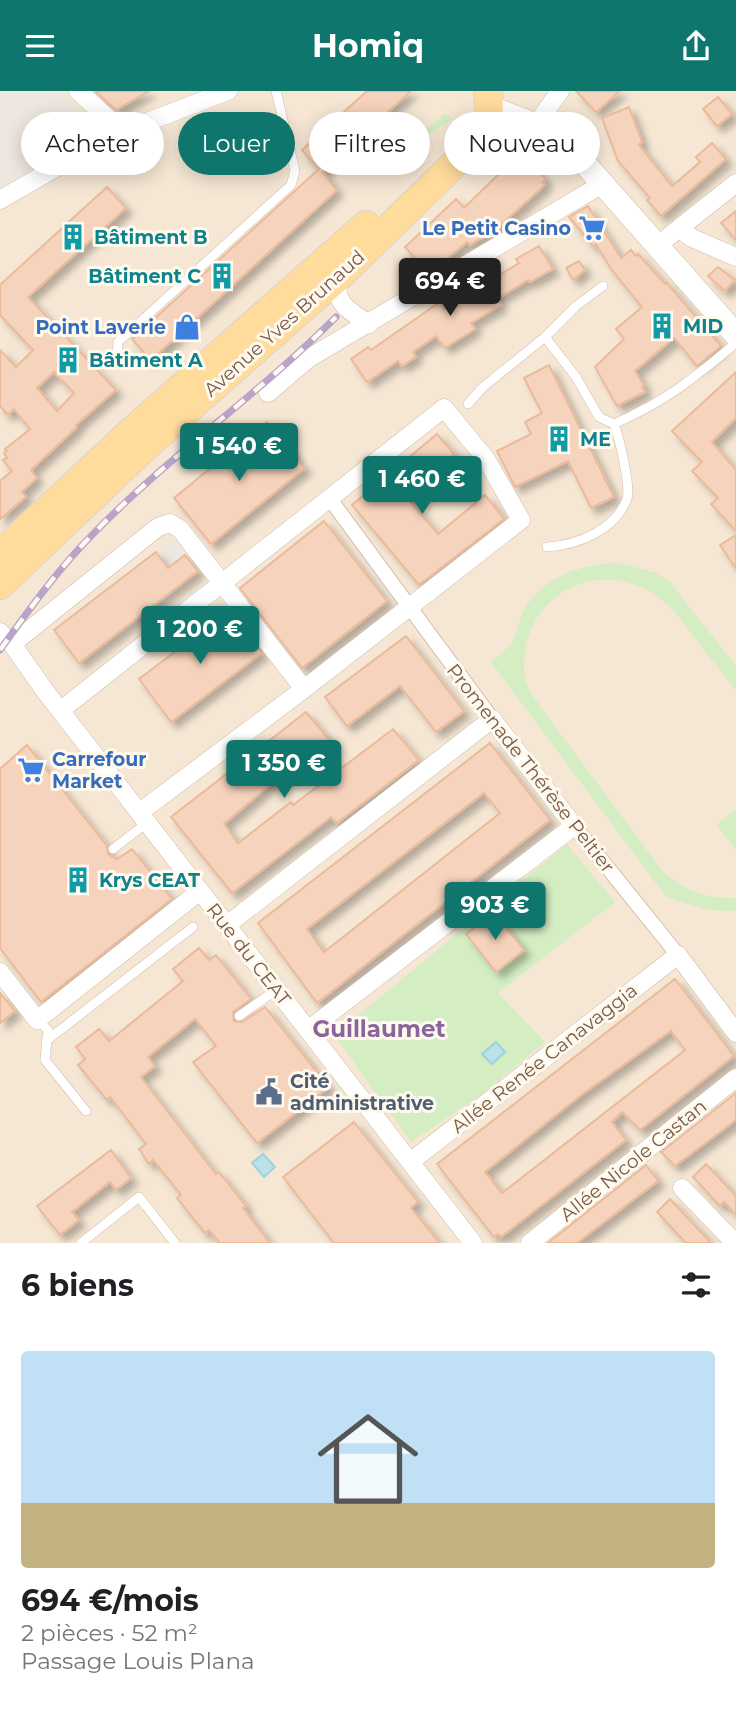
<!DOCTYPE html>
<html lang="fr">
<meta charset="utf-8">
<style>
body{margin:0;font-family:Montserrat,sans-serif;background:#f6f6f6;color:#202124;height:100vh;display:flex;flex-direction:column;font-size:26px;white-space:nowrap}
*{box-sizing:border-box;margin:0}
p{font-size:23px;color:#757577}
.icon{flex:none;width:38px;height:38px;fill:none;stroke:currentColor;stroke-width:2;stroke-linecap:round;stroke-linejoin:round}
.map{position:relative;height:1152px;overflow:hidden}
.details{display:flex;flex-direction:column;background:#fff;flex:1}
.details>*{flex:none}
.hud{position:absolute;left:21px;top:21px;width:695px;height:63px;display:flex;gap:14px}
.price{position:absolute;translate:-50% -60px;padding:0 16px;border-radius:7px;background:#0f766e;color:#fff;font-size:23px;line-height:46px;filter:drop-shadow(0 2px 4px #0008)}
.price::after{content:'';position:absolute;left:50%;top:42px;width:21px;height:16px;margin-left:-10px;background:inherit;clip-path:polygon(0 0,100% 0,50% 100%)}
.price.active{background:#222;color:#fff}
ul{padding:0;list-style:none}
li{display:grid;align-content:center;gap:14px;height:371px;padding:0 21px}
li+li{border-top:2px solid #e0e0e0}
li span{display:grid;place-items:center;height:217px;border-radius:7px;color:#555}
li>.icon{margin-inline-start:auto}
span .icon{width:126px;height:126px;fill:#fffc;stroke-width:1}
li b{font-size:30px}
h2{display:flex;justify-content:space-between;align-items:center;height:84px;padding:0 21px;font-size:30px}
.pill{padding:0 24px;border-radius:32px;background:#fff;box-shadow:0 4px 18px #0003;font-size:24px;line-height:63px}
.pill.active{background:#0f766e;color:#fff}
header{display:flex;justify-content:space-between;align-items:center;height:91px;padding:0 21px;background:#0f766e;color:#fff;font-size:32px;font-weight:700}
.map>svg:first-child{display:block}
.residential{fill:#f6e7d4}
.industrial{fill:#eee7e0}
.green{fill:#d4edc3}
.water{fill:#b9e2ea;stroke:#9ed2dc;stroke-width:2}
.building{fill:#f6d3bc;stroke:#eaba9b;stroke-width:2;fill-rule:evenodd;filter:url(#shadow)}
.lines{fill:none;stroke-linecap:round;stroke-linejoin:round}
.service-casing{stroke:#d1bcaa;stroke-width:10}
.pedestrian-casing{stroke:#d1bcaa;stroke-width:16}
.minor-casing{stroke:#d1bcaa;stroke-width:19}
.tertiary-casing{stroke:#d1bcaa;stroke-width:24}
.primary-casing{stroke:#dcd4cf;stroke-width:30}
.service{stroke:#fff;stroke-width:9}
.pedestrian{stroke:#fff;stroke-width:14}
.minor{stroke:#fff;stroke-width:18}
.tertiary{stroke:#fff;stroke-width:23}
.primary{stroke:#ffdb9c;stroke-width:28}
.rail-casing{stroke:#b8a3c9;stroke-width:7}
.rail{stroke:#fff9ee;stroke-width:4.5;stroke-dasharray:13;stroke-linecap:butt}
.labels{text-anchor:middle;stroke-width:6;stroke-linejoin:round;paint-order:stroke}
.shop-label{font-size:19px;font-weight:bold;fill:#366cbe;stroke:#fff9ee;text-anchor:end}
.culture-label{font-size:19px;font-weight:bold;fill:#0d838f;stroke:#fff9ee;text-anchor:start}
.street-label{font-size:19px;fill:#7a5a48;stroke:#fff9ee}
.service-label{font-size:19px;font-weight:bold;fill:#4e5e75;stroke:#fff9ee;text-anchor:start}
.quarter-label{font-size:23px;font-weight:bold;fill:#8b649e;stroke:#fff9ee}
</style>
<header><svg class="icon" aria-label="menu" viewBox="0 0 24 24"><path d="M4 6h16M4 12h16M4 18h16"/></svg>Homiq<svg class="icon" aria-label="share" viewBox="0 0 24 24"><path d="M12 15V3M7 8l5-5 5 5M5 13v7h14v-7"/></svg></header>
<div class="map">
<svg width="736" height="1152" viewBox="0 0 736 1152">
<defs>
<filter id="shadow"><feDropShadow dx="6" dy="6" stdDeviation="3.5" flood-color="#0004"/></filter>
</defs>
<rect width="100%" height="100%" fill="#fef5e6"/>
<path class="residential" d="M0 0H736V1152H0Z"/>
<path class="industrial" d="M0 0H58L104 39 0 98Z
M173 448 198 480 149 517 124 485Z"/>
<path class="green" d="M445 22 453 28 430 43 426 39Z
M619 472 657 482 670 491 736 575V600L673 519C661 507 649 498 633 493 583 476 531 510 525 561 524 572 523 583 527 594 529 600 534 606 538 612L660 777C681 799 705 808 736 807V820L708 819 666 806 491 571C497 565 507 559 511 552 518 543 518 528 525 517 545 484 583 473 619 472Z
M736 718V758L716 734Z
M567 753 615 811 498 902 545 951 482 1003 411 1051 334 944Z"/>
<path class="water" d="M496 951 505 961 492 973 482 963Z
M263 1063 275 1076 264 1086 252 1072Z"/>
<path class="building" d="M95 0H149L116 19Z
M367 0H411L322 81 337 99 151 269 132 248 319 78 302 59Z
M576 0H620L596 21Z
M718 6 732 23 717 35 703 18Z
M629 16 642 51 639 54 672 95 700 71 696 66 712 52 726 68 661 125 647 109 650 107 618 70 602 27Z
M517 65 528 76 531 73 546 88 542 91 545 94 495 139 470 154 467 151 429 183 405 156 456 108 464 117Z
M107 96 126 117 28 206 116 299 76 334 77 336 31 379 37 387 22 401 26 406 0 428V390L12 380 3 369 7 367 4 362 7 360 5 358 30 338 14 318 8 324 0 315V259L16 276 33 259 0 224V194ZM54 281 74 302 57 320 37 297Z
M588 115 621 167 631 159 636 165 638 163 665 193 666 191 721 255 697 275 674 247 635 280 644 294 642 296 645 301 617 315 595 276 624 248 616 238 642 216 611 178 596 153 593 155 569 126Z
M736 120V149L721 132Z
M539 155 553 178 530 191 528 189 497 208 501 214 471 232 475 238 445 257 436 245 413 261 416 266 402 275 398 270 367 291 351 268 368 256 371 259 440 211 444 218 519 172 516 168Z
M579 170 585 179 573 189 566 177Z
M718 176 735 189 725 200 708 185Z
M549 274 614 406 591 417 568 370 515 396 497 360 531 343 525 331 542 322 524 287Z
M736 281V327L712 351 736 379V440L711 413 718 407 692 380 702 371 672 340Z
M267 331 305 377 211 453 174 407Z
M437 343 454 363 405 404 438 443 485 404 504 428 419 494 352 414Z
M324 430 387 510 302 577 240 497Z
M736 444V478L720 454Z
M156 461 168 477 185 464 198 480 79 572 54 539Z
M229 520 262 562 171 631 139 588Z
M406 545 464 620 436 641 400 595 347 635 325 606Z
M306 621 330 650 269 691 271 693 224 733 238 752 291 711 293 714 393 638 419 669 337 732 331 726 232 802 171 726Z
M490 652 550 729 317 912 258 832ZM484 702 500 722 324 861 307 838Z
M27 654 107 755 108 763 117 768 132 758 172 808 41 911 0 857V678Z
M494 821 524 859 496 881 466 843Z
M199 857 209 869 216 864 251 908 233 921 234 930 242 931 265 916 329 996 257 1052 193 971 216 955 195 928 148 966 155 975 141 986 216 1083 219 1081 246 1115 243 1117 270 1152H220L209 1139 205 1142 177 1107 181 1104 153 1069 149 1073 139 1058 146 1053 110 1006 107 1009 78 974 85 968 76 956 99 938 109 950 183 890 173 878Z
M675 888 734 965 640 1039 622 1021 612 1031 626 1049 501 1146 498 1143 494 1146 437 1073ZM671 940 685 959 502 1102 485 1081 580 1005Z
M0 902 15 920 0 932Z
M736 1002V1029L675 1075 661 1061Z
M354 1031 418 1111 411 1117 440 1152H334L283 1086Z
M111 1059 131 1087 116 1099 110 1091 72 1121 79 1129 60 1144 37 1115Z
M706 1073 736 1105V1124L724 1111 720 1115 693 1086Z
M646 1074 658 1090 577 1152H548Z
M670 1108 711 1152H686L657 1121Z"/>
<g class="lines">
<g class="service-casing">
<path id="service" d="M545 246 575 216 603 195
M117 271 118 251 291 94 295 80 276 0
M468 313 482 297 545 246 576 286 599 326 614 333C619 346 631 395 627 408 615 439 578 454 547 456
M614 333C666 310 693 288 736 252
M113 758 148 731
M239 925 276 899
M37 929 48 939 45 969 86 1020
M46 950 193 836
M81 1152 139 1106 175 1152"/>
</g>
<g class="pedestrian-casing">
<path id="pedestrian" d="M330 408 492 628
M574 735 678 864"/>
</g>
<g class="minor-casing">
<path id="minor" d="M78 0 123 41
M536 34 560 0
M0 109 95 54 142 33 228 0
M680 138 692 147 736 166
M658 154 736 92
M337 187C335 214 348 219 369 233
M268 302 309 267 604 92
M0 541 12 553 45 600 473 1152
M12 553 158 436 170 432 180 438 304 598
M61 619 444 317 486 368 521 429 304 598 140 721
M227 834 492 628 574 735 308 939
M0 881 37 929 200 800
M410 1071 678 864 736 942
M682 1097 735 1152
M530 1152 736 987"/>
</g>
<g class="tertiary-casing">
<path id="tertiary" d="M489 16 536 34 586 74 736 244"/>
</g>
<g class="primary-casing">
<path id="primary" d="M0 463 132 340 366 134
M0 494 146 355 337 187 476 52C490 37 490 19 488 0"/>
</g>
<use href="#service" class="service"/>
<use href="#pedestrian" class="pedestrian"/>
<use href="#minor" class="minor"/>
<use href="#tertiary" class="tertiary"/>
<use href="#primary" class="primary"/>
<g class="rail-casing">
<path id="rail" d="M0 559C29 519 58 478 93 443 169 365 259 303 336 226"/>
</g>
<use href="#rail" class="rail"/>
</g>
<defs>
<g id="supermarket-bare" transform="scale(2.1)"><path d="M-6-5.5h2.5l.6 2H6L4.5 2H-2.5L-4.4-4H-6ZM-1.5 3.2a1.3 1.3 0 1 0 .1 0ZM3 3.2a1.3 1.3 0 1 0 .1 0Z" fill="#3f7fe0" stroke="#fff9ee" stroke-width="2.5" paint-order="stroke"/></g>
<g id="building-bare" transform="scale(2.1)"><path d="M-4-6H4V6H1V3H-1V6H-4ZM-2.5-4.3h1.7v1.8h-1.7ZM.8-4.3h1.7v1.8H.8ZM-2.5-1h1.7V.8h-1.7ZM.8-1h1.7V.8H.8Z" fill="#0f9aa8" stroke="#fff9ee" stroke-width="2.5" paint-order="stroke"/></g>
<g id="shop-bare" transform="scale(2.1)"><path d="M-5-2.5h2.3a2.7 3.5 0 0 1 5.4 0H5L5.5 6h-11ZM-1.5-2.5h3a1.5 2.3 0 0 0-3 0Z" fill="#3f7fe0" stroke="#fff9ee" stroke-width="2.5" paint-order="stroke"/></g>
<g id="civic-bare" transform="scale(2.1)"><path d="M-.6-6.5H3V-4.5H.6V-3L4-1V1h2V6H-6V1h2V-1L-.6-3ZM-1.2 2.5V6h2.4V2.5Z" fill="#5c6f8a" stroke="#fff9ee" stroke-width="2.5" paint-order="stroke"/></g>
</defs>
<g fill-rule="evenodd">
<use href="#supermarket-bare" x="592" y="137"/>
<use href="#building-bare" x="73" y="146"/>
<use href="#building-bare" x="222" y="185"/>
<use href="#building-bare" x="662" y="235"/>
<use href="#shop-bare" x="187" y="236"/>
<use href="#building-bare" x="68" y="269"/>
<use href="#building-bare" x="559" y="348"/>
<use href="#supermarket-bare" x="31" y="679"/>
<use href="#building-bare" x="78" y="789"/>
<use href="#civic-bare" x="269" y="1001"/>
</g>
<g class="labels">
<g class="shop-label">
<text x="571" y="144">Le Petit Casino</text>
<text x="166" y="243">Point Laverie</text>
<text x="52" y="675" text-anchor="start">Carrefour<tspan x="52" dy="22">Market</tspan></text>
</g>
<g class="culture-label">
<text x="94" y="153">Bâtiment B</text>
<text x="201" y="192" text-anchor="end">Bâtiment C</text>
<text x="683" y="242">MID</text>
<text x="89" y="276">Bâtiment A</text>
<text x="580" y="355">ME</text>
<text x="99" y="796">Krys CEAT</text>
</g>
<g class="street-label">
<text transform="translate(284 232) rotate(-42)" y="7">Avenue Yves Brunaud</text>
<text transform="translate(531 677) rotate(52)" y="7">Promenade Thérèse Peltier</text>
<text transform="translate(249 863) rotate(52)" y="7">Rue du CEAT</text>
<text transform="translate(544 967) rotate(-38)" y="7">Allée Renée Canavaggia</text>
<text transform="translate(633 1069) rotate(-39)" y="7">Allée Nicole Castan</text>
</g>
<g class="service-label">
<text x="290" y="997">Cité<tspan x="290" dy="22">administrative</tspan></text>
</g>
<g class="quarter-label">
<text x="379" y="946">Guillaumet</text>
</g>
</g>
</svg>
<b class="price active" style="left:450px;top:227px">694 €</b>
<b class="price" style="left:239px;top:392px">1 540 €</b>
<b class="price" style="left:422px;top:425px">1 460 €</b>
<b class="price" style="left:200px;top:575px">1 200 €</b>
<b class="price" style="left:284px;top:709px">1 350 €</b>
<b class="price" style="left:495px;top:851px">903 €</b>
<div class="hud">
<a class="pill">Acheter</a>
<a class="pill active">Louer</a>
<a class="pill">Filtres</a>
<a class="pill">Nouveau</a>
</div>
</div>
<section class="details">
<h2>6 biens<svg class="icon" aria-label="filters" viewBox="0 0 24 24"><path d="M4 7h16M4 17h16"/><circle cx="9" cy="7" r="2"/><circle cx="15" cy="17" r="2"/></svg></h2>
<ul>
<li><span style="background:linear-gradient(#bfe0f5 70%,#c2b280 0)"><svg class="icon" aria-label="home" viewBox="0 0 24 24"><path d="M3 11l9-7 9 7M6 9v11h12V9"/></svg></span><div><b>694 €/mois</b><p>2 pièces · 52 m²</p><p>Passage Louis Plana</p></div></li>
</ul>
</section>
